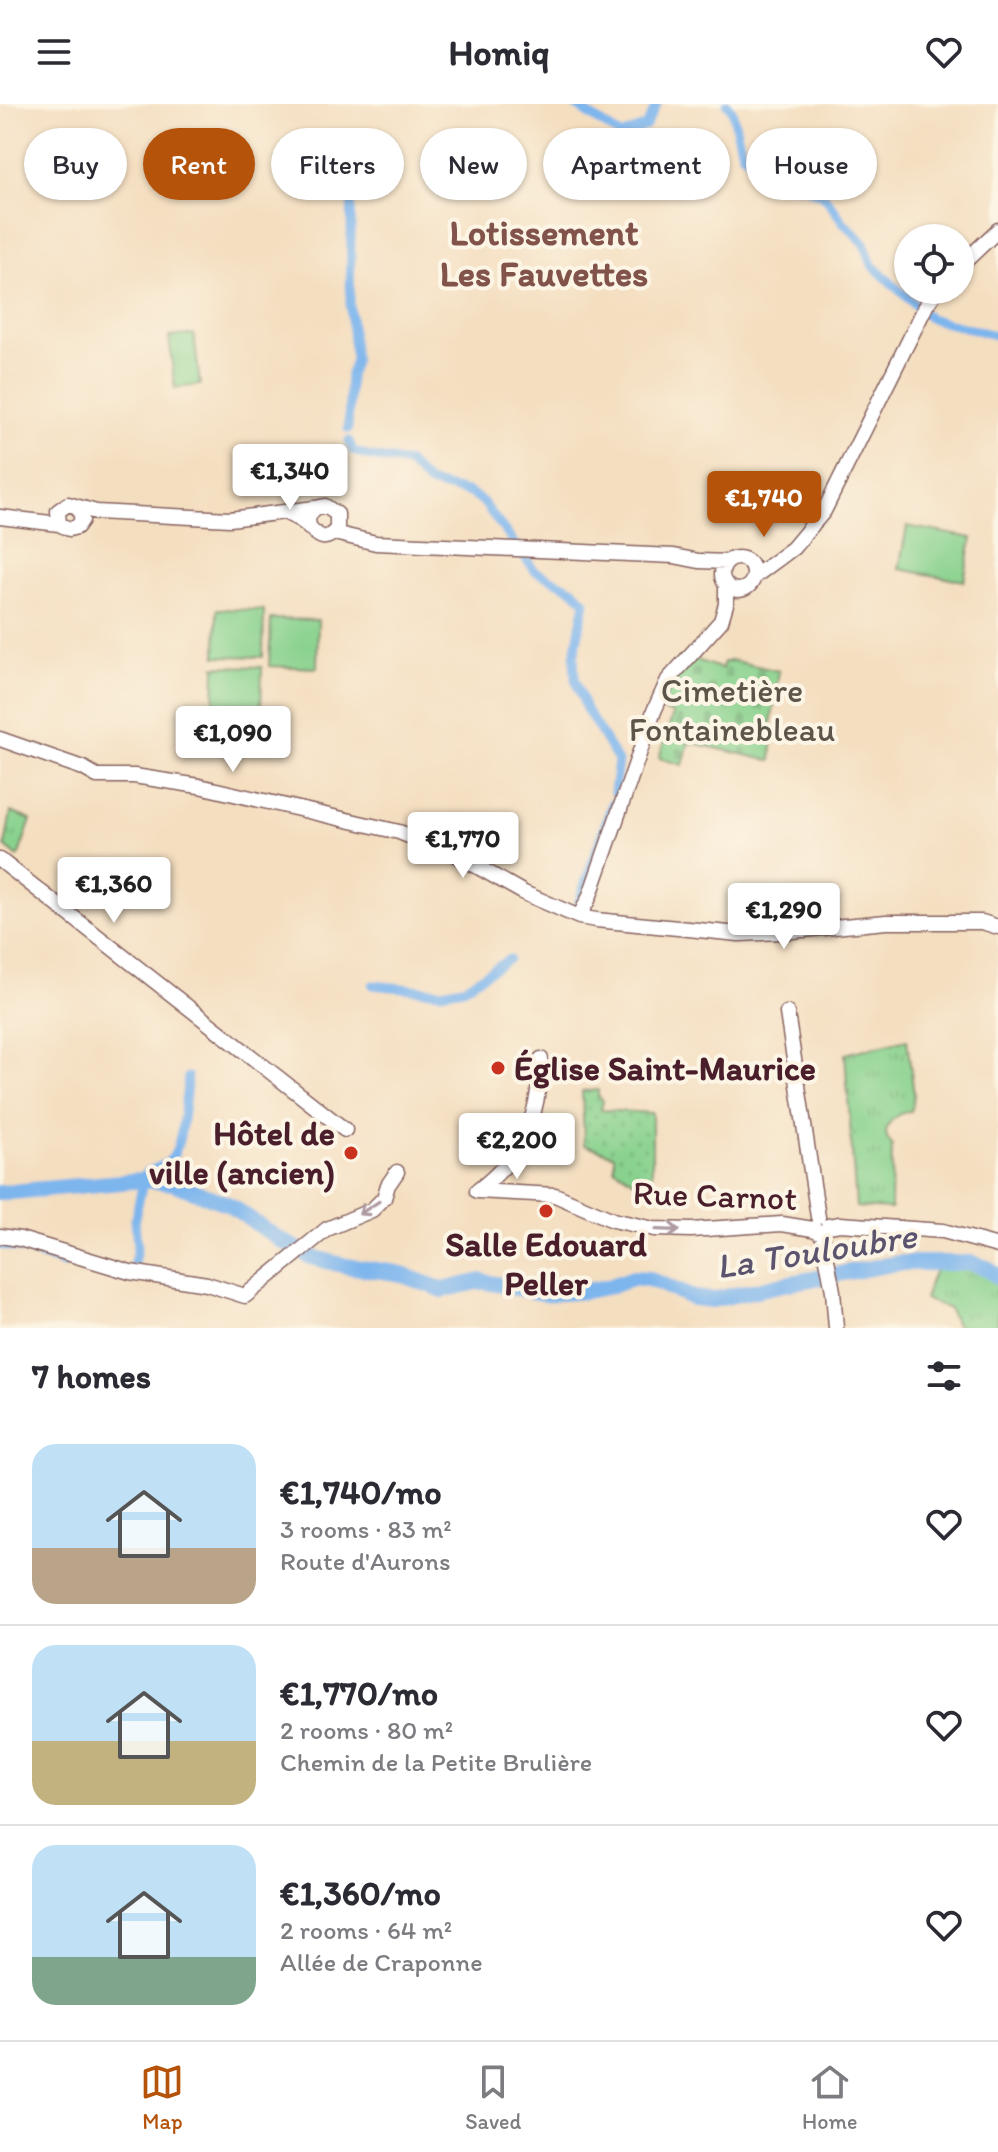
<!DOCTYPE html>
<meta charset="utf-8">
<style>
body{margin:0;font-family:Itim,sans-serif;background:#f2f2f3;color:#2b2b33;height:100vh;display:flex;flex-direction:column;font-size:30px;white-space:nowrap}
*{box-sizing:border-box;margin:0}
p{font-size:26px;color:#7c7c81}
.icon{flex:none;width:44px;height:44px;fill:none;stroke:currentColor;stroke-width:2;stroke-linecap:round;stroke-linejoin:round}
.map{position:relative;height:1224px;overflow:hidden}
.side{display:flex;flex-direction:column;background:#fff;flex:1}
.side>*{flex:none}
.guide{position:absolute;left:24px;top:24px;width:950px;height:72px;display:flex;gap:16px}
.tools{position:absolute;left:894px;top:120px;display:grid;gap:16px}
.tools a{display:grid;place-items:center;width:80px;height:80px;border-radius:50%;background:#fff;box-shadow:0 2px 6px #0004;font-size:40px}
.price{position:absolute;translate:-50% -68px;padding:0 18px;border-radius:8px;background:#fff;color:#222;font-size:26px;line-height:52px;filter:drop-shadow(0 2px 4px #0008)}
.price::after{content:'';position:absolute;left:50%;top:48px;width:24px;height:18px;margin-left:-12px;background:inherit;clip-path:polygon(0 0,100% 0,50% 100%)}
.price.selected{background:#b45309;color:#fff}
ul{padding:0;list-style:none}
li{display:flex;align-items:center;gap:24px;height:200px;padding:0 32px}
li+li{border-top:2px solid #e1e1e2}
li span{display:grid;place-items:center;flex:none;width:224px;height:160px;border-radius:24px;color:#555}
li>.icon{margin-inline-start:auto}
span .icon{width:96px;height:96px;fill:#fffc;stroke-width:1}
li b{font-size:34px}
h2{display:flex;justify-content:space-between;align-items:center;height:96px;padding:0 32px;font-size:34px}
.tag{padding:0 28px;border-radius:36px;background:#fff;box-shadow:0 2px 6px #0004;font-size:28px;line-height:72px}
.tag.selected{background:#b45309;color:#fff}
header{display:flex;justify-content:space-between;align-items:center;height:104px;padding:0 32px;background:#fff;font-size:36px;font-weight:700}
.dock{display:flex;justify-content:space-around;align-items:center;height:112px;border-top:2px solid #e1e1e2;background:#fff;font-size:22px;color:#7c7c81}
.dock a{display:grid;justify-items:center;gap:4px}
.dock .selected{color:#b45309}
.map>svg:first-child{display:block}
.grass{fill:url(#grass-dots);stroke:#6a785c;stroke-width:2}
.cemetery{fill:url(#cemetery-stones);stroke:#6a785c;stroke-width:2}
.park{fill:url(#park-tufts);stroke:#6a785c;stroke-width:2}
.pitch{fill:#89d28e;stroke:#6a785c;stroke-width:2}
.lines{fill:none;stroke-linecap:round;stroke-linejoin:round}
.canal{stroke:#7db5ed;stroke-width:9}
.river{stroke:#7db5ed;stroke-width:16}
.secondary-casing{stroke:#86625f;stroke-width:17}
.secondary{stroke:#fff;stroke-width:14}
.oneway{stroke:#ae9aa0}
.poi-dot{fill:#c8321e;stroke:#fcf5e5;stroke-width:3}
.labels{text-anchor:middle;stroke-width:8;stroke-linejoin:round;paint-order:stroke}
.park-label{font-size:34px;fill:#5d5549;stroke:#fcf5e5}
.poi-label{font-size:34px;font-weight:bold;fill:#4a1f2b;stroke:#fcf5e5;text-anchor:start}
.street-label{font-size:34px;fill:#4a1f2b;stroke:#fcf5e5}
.neighbourhood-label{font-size:36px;font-weight:bold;fill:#82534a;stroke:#fcf5e5}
.water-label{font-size:36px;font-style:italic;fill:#5c546f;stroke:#fcf5e5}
</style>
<header><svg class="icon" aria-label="menu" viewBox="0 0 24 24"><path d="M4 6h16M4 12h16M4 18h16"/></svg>Homiq<svg class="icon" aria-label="heart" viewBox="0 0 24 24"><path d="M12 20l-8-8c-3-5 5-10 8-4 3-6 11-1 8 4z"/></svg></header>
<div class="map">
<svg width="998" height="1224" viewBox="0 0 998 1224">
<defs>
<pattern id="grass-dots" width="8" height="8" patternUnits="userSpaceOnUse" patternTransform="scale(2)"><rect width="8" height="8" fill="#89d28e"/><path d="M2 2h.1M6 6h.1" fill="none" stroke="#78b47b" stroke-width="1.8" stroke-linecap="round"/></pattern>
<pattern id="cemetery-stones" width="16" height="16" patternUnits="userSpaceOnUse" patternTransform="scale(2)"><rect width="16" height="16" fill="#89d28e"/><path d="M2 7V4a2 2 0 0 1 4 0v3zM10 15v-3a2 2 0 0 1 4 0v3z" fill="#78b47b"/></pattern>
<pattern id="park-tufts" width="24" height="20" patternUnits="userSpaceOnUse" patternTransform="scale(2)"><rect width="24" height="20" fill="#89d28e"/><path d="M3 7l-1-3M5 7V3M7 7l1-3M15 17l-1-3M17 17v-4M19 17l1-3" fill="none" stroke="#78b47b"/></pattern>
</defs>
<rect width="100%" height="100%" fill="#fcf5e5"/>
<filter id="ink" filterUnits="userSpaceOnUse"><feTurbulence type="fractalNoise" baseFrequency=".0125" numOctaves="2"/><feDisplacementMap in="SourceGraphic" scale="16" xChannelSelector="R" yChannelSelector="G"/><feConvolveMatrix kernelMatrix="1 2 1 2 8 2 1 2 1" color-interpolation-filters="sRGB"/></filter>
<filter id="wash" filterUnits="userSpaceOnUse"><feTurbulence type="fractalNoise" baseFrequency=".006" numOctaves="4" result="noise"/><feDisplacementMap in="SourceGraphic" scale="32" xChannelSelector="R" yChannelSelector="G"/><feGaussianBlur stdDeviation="1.8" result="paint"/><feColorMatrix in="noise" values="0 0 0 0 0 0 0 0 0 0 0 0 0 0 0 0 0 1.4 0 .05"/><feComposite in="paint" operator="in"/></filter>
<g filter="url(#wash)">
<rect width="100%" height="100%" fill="#f4dec0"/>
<path class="grass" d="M598 986V992L603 997 601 1006 652 1009V1088L614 1064V1051L584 1040 582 987Z"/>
<path class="cemetery" d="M694 555 722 565 724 558H729L730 556 779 567 770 628 773 630 771 657 689 638 683 661 659 654 673 610 659 605 676 574Z"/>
<path class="park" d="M11 708 31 716 18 753 5 742Z
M907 935 914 991 911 1007C894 1009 877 1025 892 1041L891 1105 856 1103 845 950Z
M940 1152 975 1156 998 1166V1224H961L956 1221 949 1205 924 1195Z"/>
<path class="pitch" d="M194 230 200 281 175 284 169 233Z
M907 422 972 434 964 477 899 465Z
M217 505 264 506 263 553 216 552Z
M271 515 318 516 317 564 269 562Z
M215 562 262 563 261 610 214 609Z"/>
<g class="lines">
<path class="canal" d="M573 0 621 32 646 22 657 0
M727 0 732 6 742 49 775 80 787 82
M791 82 804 83 825 93 844 119 864 139 872 161 918 204
M925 210 929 214 998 232
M348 325 350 271 355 256 350 202 352 63
M349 337 353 347 371 353 408 359 428 379 470 389 483 398 535 467 574 486 585 498 574 553 575 575 586 605 618 657 614 688
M576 806 612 699
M373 881 441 888 463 884 509 855
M0 1141 22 1145 64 1160
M134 1159 137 1144 135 1114 145 1069C154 1064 164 1063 172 1054 183 1039 185 992 188 973
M99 1168 131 1175"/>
<path class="river" d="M0 1089 143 1076 173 1079 228 1100 279 1135 311 1153 346 1162 397 1169 443 1186 481 1177 547 1190 586 1187 611 1182 633 1174 649 1175 693 1194 712 1196 779 1181 898 1159H971L987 1164 998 1173"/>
</g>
</g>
<g filter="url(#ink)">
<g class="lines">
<g class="secondary-casing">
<path id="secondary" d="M960 162 998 126
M284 408C290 411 298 414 303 418 316 427 321 443 337 425V410L325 402 315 404 308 413 309 424
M0 413 59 420 69 425 77 423 82 416 79 404
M59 420 58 407 68 400 96 408 230 415 315 404
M334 429 376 439 674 452 699 457 728 458
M722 470a16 16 0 1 1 32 0a16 16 0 1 1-32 0Z
M754 473 793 444 824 407 927 200 937 186
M0 635 83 664 97 672H134L199 682 399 728 457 751 524 789 579 813 596 816 739 830 782 828 886 818H982L998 823
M0 756 345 1026
M579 813 589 794 654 607 668 576 721 517 726 500V481
M787 909 818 1113
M477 1087 555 1091 613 1116 654 1125 691 1126 782 1120 813 1125 822 1129
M477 1087C524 1052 539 1013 541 955
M828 1122 840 1120 943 1127 998 1142
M822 1129 833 1187 836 1224
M0 1132 20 1135 130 1168 207 1180 245 1192 327 1125 372 1106 384 1094 388 1081 397 1068"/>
</g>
<use href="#secondary" class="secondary"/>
</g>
<defs><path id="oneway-shaft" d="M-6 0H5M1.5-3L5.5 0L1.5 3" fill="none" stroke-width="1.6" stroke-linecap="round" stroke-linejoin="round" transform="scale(2)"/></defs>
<g class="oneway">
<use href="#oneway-shaft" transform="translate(369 1104) rotate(147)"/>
<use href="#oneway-shaft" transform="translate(668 1126) rotate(2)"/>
</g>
</g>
<g class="poi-dot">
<circle cx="498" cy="964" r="8"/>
<circle cx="351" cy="1049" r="8"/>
<circle cx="546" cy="1107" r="8"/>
</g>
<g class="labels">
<g class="park-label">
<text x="732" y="598">Cimetière<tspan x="732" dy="39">Fontainebleau</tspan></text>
</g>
<g class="poi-label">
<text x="514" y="976">Église Saint-Maurice</text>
<text x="335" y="1041" text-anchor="end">Hôtel de<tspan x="335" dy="39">ville (ancien)</tspan></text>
<text x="546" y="1152" text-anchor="middle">Salle Edouard<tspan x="546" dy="39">Peller</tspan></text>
</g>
<g class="street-label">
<text transform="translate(715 1091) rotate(2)" y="12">Rue Carnot</text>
</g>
<g class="neighbourhood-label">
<text x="544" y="141">Lotissement<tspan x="544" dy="41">Les Fauvettes</tspan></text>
</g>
<g class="water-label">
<text transform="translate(816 1146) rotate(-9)" y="13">La Touloubre</text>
</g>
</g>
</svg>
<div class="tools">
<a><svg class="icon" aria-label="locate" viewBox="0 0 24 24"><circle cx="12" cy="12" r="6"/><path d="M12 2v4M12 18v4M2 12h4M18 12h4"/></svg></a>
</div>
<b class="price" style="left:290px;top:408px">€1,340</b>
<b class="price selected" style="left:764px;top:435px">€1,740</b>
<b class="price" style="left:233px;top:670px">€1,090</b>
<b class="price" style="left:463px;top:776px">€1,770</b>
<b class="price" style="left:114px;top:821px">€1,360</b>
<b class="price" style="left:784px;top:847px">€1,290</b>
<b class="price" style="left:517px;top:1077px">€2,200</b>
<div class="guide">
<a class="tag">Buy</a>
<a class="tag selected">Rent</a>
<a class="tag">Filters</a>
<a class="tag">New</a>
<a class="tag">Apartment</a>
<a class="tag">House</a>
</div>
</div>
<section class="side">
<h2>7 homes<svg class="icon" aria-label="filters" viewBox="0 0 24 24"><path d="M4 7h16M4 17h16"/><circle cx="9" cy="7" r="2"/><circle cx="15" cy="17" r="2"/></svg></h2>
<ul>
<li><span style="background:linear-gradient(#bfe0f5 65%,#b9a48a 0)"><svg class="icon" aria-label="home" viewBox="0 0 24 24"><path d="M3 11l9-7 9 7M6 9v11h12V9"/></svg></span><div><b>€1,740/mo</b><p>3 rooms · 83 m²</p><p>Route d'Aurons</p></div><svg class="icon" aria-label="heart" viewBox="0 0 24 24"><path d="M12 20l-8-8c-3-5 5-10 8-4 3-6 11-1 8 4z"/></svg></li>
<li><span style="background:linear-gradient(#bfe0f5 60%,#c2b280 0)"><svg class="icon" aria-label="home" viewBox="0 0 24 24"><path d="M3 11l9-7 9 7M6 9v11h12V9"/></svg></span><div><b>€1,770/mo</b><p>2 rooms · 80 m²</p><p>Chemin de la Petite Brulière</p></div><svg class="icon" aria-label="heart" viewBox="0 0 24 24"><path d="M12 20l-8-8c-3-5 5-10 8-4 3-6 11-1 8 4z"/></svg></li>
<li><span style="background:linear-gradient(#bfe0f5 70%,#7fa58c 0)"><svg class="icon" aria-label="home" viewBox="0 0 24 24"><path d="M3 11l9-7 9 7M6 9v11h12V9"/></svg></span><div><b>€1,360/mo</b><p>2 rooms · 64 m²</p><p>Allée de Craponne</p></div><svg class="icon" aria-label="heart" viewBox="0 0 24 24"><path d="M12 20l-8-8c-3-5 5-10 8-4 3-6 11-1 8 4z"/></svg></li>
</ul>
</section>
<nav class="dock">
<a class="selected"><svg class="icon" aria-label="map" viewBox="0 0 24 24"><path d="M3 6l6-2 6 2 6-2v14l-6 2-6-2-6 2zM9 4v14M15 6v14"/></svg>Map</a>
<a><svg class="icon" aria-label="saved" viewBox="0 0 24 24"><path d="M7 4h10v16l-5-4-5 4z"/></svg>Saved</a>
<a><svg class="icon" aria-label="home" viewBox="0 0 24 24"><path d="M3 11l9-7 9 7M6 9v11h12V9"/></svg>Home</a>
</nav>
